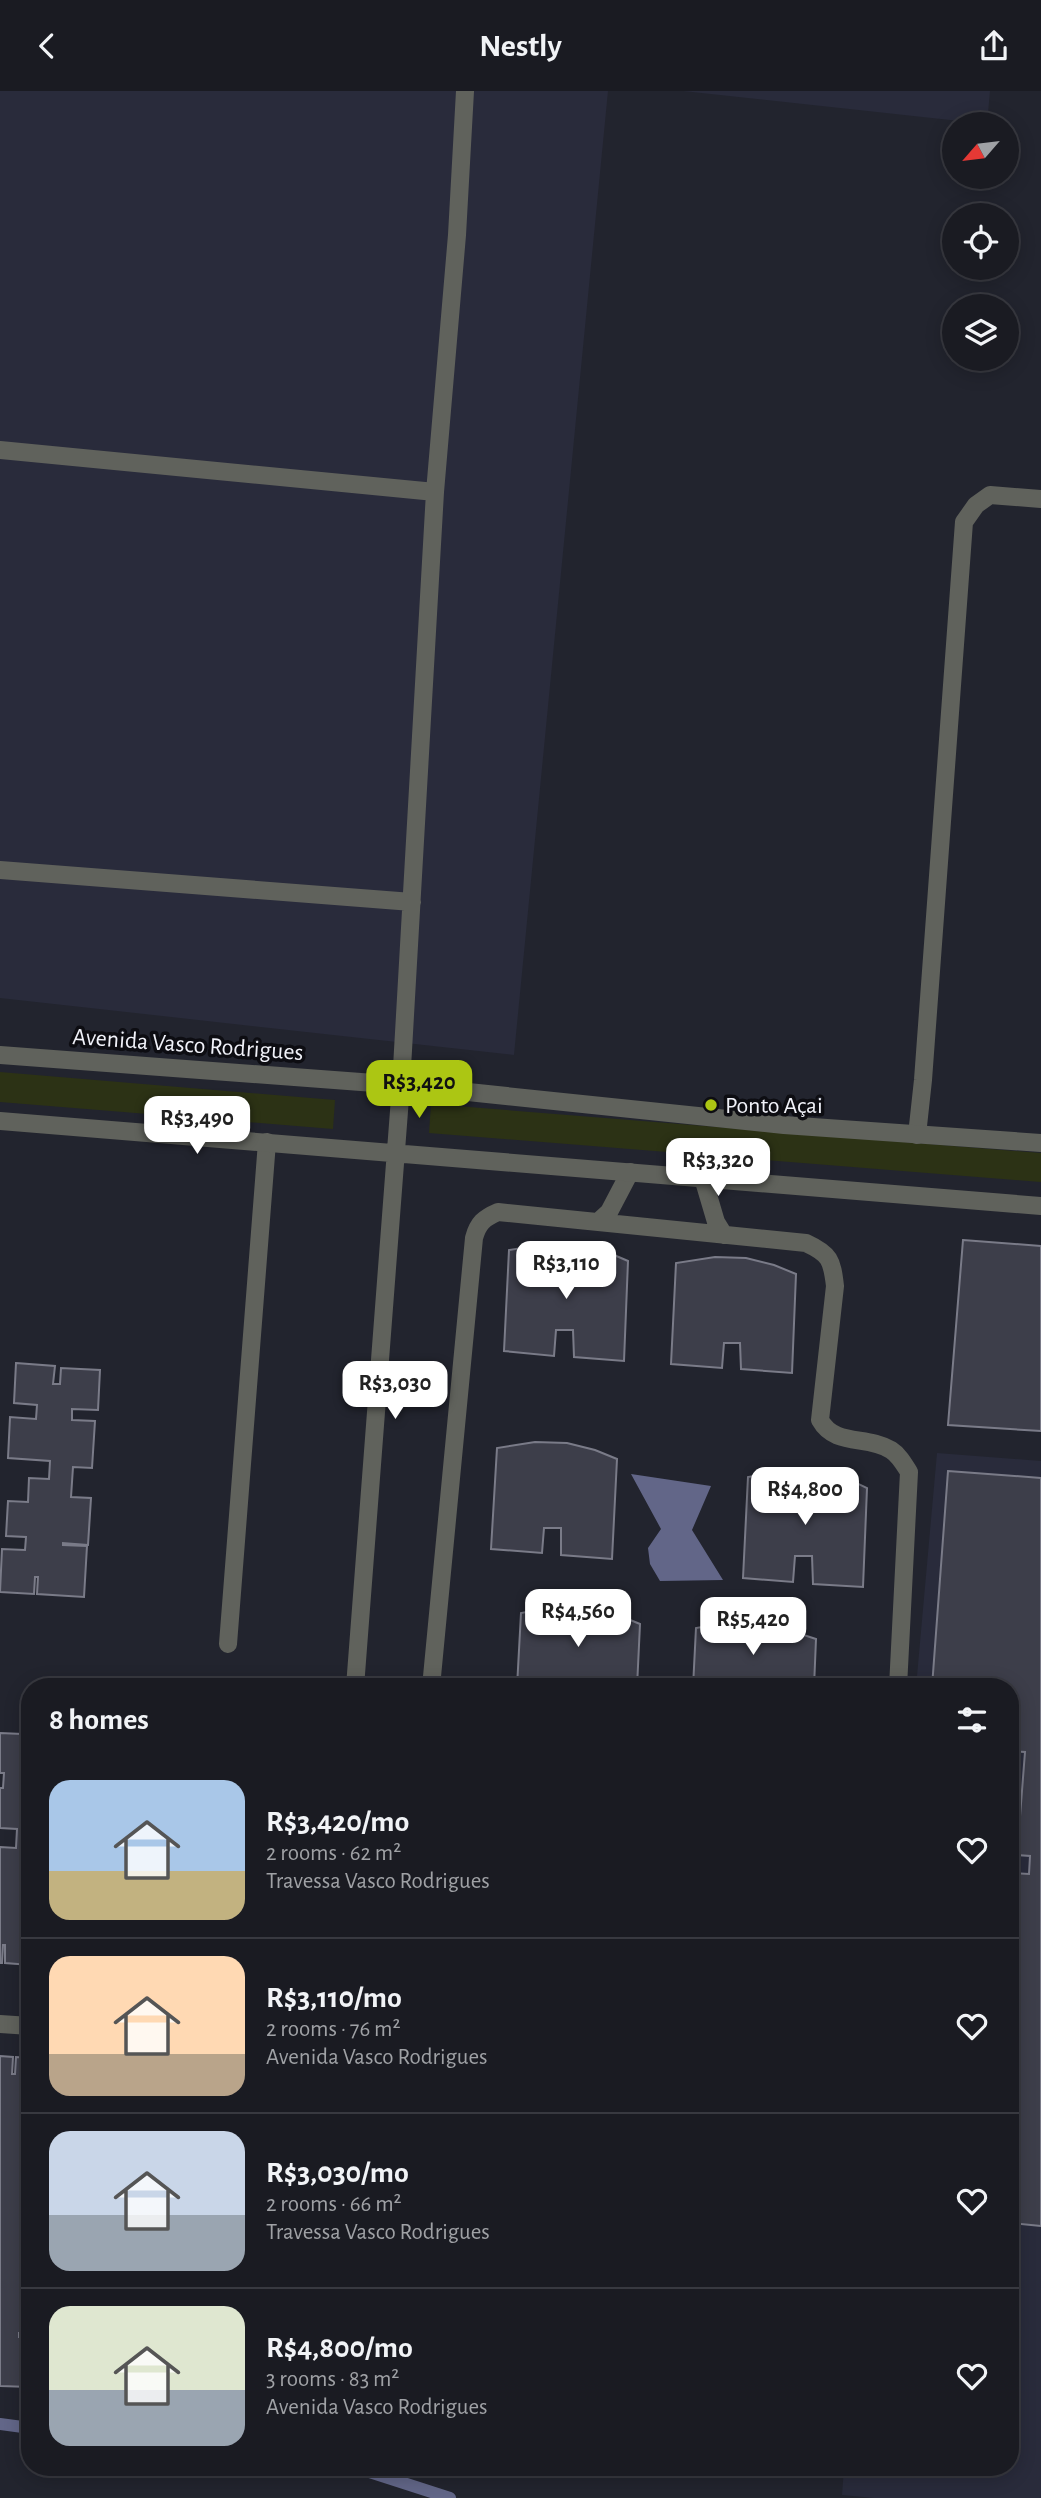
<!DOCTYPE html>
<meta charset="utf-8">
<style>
body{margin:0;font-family:"Alegreya Sans",sans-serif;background:#27282f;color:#f1f3f6;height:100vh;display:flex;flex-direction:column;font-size:26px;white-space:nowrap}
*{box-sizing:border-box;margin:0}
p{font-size:23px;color:#9fa1a5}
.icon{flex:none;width:38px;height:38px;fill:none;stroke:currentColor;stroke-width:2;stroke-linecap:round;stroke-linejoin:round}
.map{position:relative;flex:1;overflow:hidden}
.sheet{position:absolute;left:21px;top:1587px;width:998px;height:798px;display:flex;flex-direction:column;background:#1a1b22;border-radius:28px;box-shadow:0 4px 18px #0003,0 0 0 2px #383940}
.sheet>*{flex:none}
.needle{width:46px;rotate:242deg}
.buttons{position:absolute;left:942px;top:21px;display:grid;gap:14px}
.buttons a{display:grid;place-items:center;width:77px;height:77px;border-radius:50%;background:#1a1b22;box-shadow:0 4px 18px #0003,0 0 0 2px #383940;font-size:35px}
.price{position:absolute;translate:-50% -60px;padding:0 16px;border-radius:14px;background:#fff;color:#222;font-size:23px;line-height:46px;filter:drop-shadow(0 2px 4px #0008)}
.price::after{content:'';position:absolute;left:50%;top:42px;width:21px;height:16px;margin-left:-10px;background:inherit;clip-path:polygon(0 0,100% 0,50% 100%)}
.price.selected{background:#acc613;color:#111}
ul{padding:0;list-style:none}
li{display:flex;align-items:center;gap:21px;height:175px;padding:0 28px}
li+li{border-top:2px solid #383940}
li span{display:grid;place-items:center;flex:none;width:196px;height:140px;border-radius:21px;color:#555}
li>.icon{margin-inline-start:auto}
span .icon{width:84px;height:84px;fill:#fffc;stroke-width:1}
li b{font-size:30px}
h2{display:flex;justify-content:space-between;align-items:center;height:84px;padding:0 28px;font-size:30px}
header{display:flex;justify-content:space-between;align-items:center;height:91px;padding:0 28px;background:#1a1b22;font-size:32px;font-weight:700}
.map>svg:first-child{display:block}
.built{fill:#292b3b}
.green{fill:#2c3215}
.water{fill:#626688}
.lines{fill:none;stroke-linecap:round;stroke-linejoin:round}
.stream{stroke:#626688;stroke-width:12}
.building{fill:#3d3e4a;stroke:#7a7b88;stroke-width:2}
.service{stroke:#60625c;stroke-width:18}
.minor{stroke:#60625c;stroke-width:18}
.poi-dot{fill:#acc613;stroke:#0d0d12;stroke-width:2.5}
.labels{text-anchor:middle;stroke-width:7;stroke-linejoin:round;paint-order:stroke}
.street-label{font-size:24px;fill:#f1f2f9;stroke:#0d0d12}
.poi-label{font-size:24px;fill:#f1f2f9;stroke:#0d0d12;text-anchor:start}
</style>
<header><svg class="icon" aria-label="back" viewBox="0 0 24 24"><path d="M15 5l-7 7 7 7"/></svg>Nestly<svg class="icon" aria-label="share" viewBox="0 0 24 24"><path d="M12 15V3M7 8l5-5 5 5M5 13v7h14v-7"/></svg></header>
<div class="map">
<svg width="1041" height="2407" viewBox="0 0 1041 2407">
<rect width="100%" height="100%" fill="#22242e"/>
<path class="built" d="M0 0H608L514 964 0 907Z
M683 0H990L987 33Z
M937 1362 1041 1370V2407H874L842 2404 844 2377 1010 2376V1596H916Z"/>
<path class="green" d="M0 981 335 1009 333 1038 0 1011Z
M431 1013 1041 1062V1091L429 1042Z"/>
<path class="water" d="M631 1383 711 1395 692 1439 723 1489 660 1490 650 1473 648 1457 661 1438Z"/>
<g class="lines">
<path class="stream" d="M0 2333 30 2337
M354 2376 450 2407"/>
</g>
<path class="building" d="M963 1149 1041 1155V1340L948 1334Z
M547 1153 579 1154 607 1161 628 1170 624 1270 574 1266 573 1239H556L554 1265 504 1260 509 1159Z
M715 1166 746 1167 774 1174 796 1183 792 1282 741 1278 740 1252H724L722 1277 671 1273 676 1172Z
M16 1272 55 1275 53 1293H60L61 1277 100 1279 98 1319 72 1318V1329L95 1330 92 1377 73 1376 71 1406 91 1407 88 1454 63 1452V1454L87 1455 84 1506 37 1503 38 1486H35L34 1503 0 1501 2 1458 25 1459 26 1446 6 1445 8 1410 28 1411 29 1387 49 1388 50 1370 8 1367 10 1326 36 1328 37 1314 14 1312Z
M535 1351 567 1352 595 1359 617 1368 612 1468 561 1464V1437H544L542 1462 491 1458 497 1357Z
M786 1379 818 1380 846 1387 867 1397 863 1496 813 1493 812 1465H795L793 1491 743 1487 748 1386Z
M948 1380 1041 1387V2135L1010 2132V1782L1029 1783 1030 1765 1017 1764 1025 1661 1010 1660V1596H932Z
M559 1515 591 1516 618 1524 640 1533 637 1596H517L521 1522Z
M735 1530 767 1532 816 1548 814 1596H693L696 1537Z
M0 1642 22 1643 21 1661 28 1662 30 1645V1874L5 1872V1854H3L2 1872H0V1756L16 1757 17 1738 0 1737V1697H3L4 1682H0Z
M0 1965 13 1966 12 1983H15L16 1966 30 1967V2189H25L24 2202 30 2203V2242H19V2246H30V2296L0 2295Z
M772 2376H810L809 2386 772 2383Z"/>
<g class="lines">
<path class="service" d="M0 359 435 401
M0 779 412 811
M401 994 435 401 457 144 465 0
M917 1044 923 989 964 431 976 414 990 404 1041 408
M703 1087 716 1131 724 1144
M598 1131 609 1121 630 1081
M228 1553 267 1051
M431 1596 474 1147C478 1132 484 1127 498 1121L806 1152C830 1163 832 1169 835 1195L820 1329C835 1356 867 1344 891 1359 899 1364 904 1373 909 1381L898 1596
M0 1933 30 1935"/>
<path class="minor" d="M0 964 401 994 784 1034 1041 1052
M0 1030 1041 1115
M355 1596 401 994"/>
</g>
<circle class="poi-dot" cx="711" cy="1014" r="7"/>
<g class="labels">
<g class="street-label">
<text transform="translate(188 953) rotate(4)" y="8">Avenida Vasco Rodrigues</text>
</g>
<g class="poi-label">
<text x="725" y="1022">Ponto Açai</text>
</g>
</g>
</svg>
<div class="buttons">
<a><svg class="needle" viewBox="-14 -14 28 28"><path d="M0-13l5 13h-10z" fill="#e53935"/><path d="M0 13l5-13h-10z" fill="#9fa1a5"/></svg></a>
<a><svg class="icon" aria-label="locate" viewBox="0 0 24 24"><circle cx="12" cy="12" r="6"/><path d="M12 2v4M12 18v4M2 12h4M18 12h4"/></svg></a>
<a><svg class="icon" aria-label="layers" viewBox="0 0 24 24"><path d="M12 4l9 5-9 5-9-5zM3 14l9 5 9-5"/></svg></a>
</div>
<b class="price selected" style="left:419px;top:1029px">R$3,420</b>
<b class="price" style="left:197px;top:1065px">R$3,490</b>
<b class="price" style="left:718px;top:1107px">R$3,320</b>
<b class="price" style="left:566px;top:1210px">R$3,110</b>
<b class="price" style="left:395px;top:1330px">R$3,030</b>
<b class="price" style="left:805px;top:1436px">R$4,800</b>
<b class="price" style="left:578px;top:1558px">R$4,560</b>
<b class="price" style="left:753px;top:1566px">R$5,420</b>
<section class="sheet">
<h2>8 homes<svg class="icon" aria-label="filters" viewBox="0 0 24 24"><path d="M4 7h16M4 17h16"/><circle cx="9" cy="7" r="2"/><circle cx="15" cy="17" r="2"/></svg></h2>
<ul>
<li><span style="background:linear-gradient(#a9c7e8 65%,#c2b280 0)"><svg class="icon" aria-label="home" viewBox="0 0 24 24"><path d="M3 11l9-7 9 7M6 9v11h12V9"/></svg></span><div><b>R$3,420/mo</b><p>2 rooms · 62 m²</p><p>Travessa Vasco Rodrigues</p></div><svg class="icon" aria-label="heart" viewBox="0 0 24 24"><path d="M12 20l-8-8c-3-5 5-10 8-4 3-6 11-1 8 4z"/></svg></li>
<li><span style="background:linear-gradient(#ffd9b3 70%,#b9a48a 0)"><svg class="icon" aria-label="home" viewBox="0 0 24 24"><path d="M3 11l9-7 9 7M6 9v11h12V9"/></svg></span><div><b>R$3,110/mo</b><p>2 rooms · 76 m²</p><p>Avenida Vasco Rodrigues</p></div><svg class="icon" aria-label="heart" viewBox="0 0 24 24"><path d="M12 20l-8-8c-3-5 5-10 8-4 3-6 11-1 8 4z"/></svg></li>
<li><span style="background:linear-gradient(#c9d6e8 60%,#9aa5b1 0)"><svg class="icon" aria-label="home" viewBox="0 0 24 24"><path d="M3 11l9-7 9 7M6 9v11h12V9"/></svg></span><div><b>R$3,030/mo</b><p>2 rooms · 66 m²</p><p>Travessa Vasco Rodrigues</p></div><svg class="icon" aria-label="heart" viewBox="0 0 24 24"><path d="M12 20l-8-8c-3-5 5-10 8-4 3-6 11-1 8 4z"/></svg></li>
<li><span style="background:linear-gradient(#dfe7d0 60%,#9aa5b1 0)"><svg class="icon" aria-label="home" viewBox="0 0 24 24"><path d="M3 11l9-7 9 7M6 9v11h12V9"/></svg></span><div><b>R$4,800/mo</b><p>3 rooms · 83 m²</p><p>Avenida Vasco Rodrigues</p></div><svg class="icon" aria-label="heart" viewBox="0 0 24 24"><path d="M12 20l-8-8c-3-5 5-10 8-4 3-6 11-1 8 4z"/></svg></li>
</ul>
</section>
</div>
